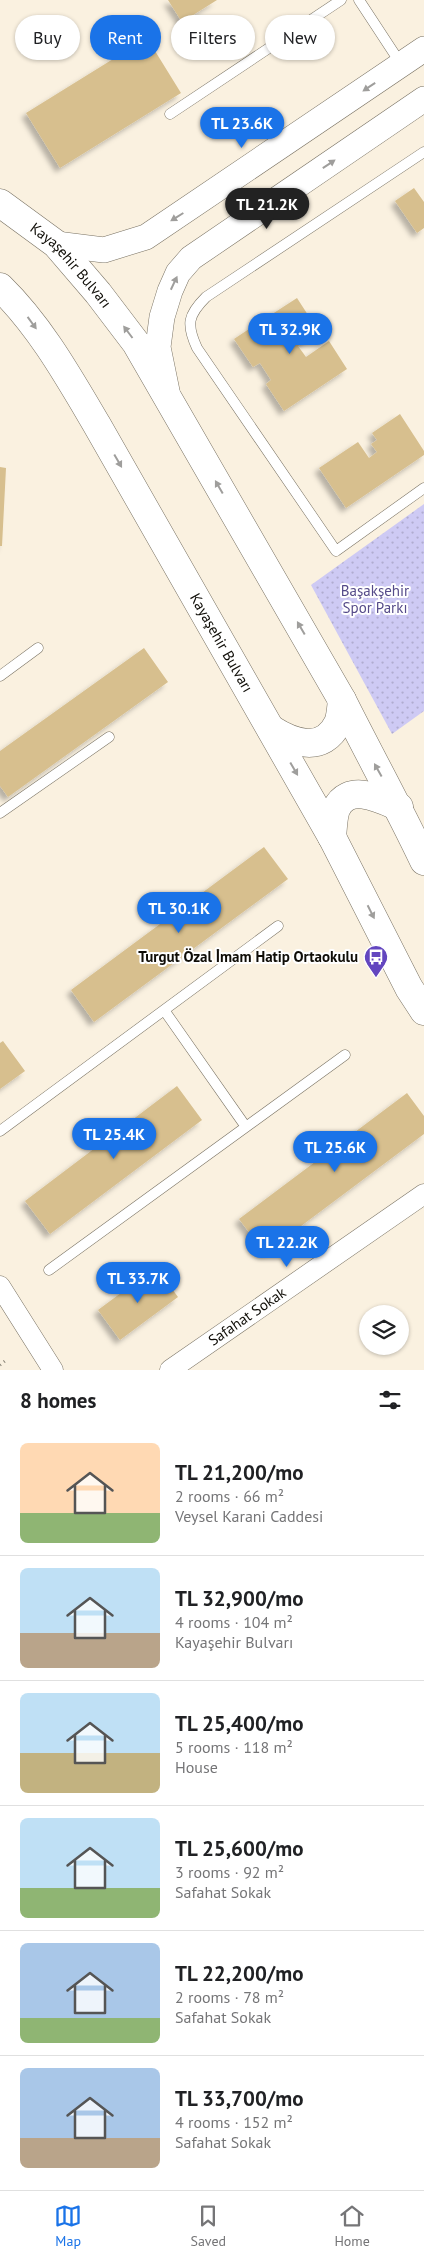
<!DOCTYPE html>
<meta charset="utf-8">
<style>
body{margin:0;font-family:"PT Sans",sans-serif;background:#f6f6f6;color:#202124;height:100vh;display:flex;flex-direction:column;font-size:19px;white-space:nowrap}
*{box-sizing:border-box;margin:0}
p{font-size:16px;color:#757577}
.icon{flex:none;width:28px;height:28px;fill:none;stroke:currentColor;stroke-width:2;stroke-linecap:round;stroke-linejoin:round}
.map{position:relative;height:1370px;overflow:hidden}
.sheet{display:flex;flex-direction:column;background:#fff;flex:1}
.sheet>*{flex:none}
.guide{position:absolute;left:15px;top:15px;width:395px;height:45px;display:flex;gap:10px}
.buttons{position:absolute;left:359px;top:1305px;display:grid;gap:10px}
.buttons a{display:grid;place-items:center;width:50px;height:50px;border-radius:50%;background:#fff;box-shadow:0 1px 4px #0004;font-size:25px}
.price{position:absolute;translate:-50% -42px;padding:0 11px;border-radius:18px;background:#1a73e8;color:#fff;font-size:16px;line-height:32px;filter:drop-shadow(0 1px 2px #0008)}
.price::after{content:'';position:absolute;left:50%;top:30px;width:15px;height:11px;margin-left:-8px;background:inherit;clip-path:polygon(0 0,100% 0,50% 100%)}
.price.active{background:#222;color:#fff}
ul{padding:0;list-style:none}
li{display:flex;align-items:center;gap:15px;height:125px;padding:0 20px}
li+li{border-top:1px solid #e0e0e0}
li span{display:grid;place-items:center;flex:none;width:140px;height:100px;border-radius:8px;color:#555}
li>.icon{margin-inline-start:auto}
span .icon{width:60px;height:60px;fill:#fffc;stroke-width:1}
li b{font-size:21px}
h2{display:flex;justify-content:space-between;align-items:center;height:60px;padding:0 20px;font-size:21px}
.tag{padding:0 18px;border-radius:22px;background:#fff;box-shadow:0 1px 4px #0004;font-size:18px;line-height:45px}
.tag.active{background:#1a73e8;color:#fff}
.dock{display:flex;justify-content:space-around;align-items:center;height:70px;border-top:1px solid #e0e0e0;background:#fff;font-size:14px;color:#757577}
.dock a{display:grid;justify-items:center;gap:2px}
.dock .active{color:#1a73e8}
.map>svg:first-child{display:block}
.park{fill:url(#park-dots)}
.building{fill:#d7bf8e;filter:url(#shadow)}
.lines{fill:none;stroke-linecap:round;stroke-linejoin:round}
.service-casing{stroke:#797263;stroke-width:11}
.minor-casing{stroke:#797263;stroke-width:21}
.tertiary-casing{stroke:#797263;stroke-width:26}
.primary-casing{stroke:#797263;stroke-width:29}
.path{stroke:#858074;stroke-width:3;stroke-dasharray:1 4;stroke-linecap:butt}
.service{stroke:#fff;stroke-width:10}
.minor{stroke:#fff;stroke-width:20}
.tertiary{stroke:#fff;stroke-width:25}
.primary{stroke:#fff;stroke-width:28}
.oneway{fill:#9f9e9c}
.labels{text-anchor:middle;stroke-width:4;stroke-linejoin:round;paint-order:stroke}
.street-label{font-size:15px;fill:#0f0d07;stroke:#fff}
.park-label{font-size:15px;fill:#554b89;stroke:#fff}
.poi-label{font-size:15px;font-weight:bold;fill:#0f0d07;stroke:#fff;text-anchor:end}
</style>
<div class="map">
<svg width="424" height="1370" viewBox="0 0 424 1370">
<defs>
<pattern id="park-dots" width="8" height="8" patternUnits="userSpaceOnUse" patternTransform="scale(1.25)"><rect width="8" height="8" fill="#cecaf4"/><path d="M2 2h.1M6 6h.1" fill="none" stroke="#b0acd0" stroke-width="1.8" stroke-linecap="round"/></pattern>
<filter id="shadow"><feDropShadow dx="-4.5" dy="4.5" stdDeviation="2.5" flood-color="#0004"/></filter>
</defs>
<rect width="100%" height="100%" fill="#faf1e0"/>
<path class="park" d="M424 504V711L392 734 311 585Z"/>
<path class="building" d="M168 0H217L182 22Z
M147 38 181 93 60 168 26 113Z
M414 188 424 202V228L417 233 395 201Z
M297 298 319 332 298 346 306 357 329 341 347 369 284 411 266 384 271 380 260 363 253 367 234 339 258 323 266 334 271 331 263 320Z
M400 414 424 451V455L346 508 319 468 358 442 369 458 377 452 371 444 377 440 372 433Z
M0 467 6 468 2 546H0Z
M144 648 168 682 8 797 0 786V751Z
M264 847 288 879 94 1022 71 990Z
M3 1041 25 1071 0 1089V1043Z
M177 1086 202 1120 50 1234 25 1201Z
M407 1093 424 1116V1134L265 1253 239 1219Z
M156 1267 178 1297 120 1340 98 1310Z"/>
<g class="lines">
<g class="service-casing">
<path id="service" d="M359 0 401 64
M170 114 341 0
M424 152 206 297C188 315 186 324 197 348L336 551 424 488
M0 676 38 648
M0 813 109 737
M164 1010 246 1127
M0 1131 278 926
M49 1270 345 1055"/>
</g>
<g class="minor-casing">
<g id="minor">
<path d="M0 1286 53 1370"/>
<path id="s1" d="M170 1370 424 1194"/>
</g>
</g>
<g class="tertiary-casing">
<path id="tertiary" d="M56 244 104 250 146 237 424 49
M167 391 158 347 162 317 170 291 178 273 191 258 424 99"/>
</g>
<g class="primary-casing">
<g id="primary">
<path id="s2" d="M0 203 56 244 98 293 136 343 342 700C369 754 398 806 424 861"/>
<path id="s3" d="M0 287C40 326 68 376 97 425L332 837 409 988 424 1011"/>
<path d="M271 729C293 743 323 754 338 723 341 716 341 707 342 700"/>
<path d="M332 837C333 829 333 817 336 809 348 782 381 799 399 807"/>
</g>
</g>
<path class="path" d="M0 1365 5 1361"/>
<use href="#service" class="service"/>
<use href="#minor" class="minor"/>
<use href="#tertiary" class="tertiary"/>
<use href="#primary" class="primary"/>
</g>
<defs><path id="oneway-solid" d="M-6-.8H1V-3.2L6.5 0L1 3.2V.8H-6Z" transform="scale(1.25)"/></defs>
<g class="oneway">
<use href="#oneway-solid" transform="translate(369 87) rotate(146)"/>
<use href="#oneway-solid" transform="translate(329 164) rotate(-34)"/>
<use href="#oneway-solid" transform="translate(177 217) rotate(148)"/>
<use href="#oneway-solid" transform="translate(174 283) rotate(-65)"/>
<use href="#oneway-solid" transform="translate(32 323) rotate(54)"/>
<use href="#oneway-solid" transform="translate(128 332) rotate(-127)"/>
<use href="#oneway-solid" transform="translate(118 461) rotate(60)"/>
<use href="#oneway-solid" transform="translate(219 487) rotate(-120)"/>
<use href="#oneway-solid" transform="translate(301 628) rotate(-120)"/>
<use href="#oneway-solid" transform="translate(294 769) rotate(60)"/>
<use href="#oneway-solid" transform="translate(378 770) rotate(-119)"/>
<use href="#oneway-solid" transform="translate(371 912) rotate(63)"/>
</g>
<defs>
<g id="bus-pin" transform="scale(1.25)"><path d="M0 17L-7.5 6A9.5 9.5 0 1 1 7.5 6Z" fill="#6346bf" stroke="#fff"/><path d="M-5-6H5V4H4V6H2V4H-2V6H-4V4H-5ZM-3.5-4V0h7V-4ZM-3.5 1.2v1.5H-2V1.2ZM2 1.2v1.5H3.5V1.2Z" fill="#fff"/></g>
</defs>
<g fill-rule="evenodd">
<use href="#bus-pin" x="376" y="957"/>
</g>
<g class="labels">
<g class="street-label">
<text dy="5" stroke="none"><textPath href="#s2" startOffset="95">Kayaşehir Bulvarı</textPath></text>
<text dy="5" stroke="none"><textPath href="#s3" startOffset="420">Kayaşehir Bulvarı</textPath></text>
<text dy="5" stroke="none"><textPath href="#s1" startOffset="94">Safahat Sokak</textPath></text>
</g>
<g class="park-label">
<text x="375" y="596">Başakşehir<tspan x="375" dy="17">Spor Parkı</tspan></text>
</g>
<g class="poi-label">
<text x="358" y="962">Turgut Özal İmam Hatip Ortaokulu</text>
</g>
</g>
</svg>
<div class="buttons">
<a><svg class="icon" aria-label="layers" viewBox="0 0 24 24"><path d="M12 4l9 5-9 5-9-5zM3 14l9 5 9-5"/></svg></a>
</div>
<b class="price" style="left:242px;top:149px">TL 23.6K</b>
<b class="price active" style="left:267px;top:230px">TL 21.2K</b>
<b class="price" style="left:290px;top:355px">TL 32.9K</b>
<b class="price" style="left:179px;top:934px">TL 30.1K</b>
<b class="price" style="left:114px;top:1160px">TL 25.4K</b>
<b class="price" style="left:335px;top:1173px">TL 25.6K</b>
<b class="price" style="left:287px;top:1268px">TL 22.2K</b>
<b class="price" style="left:138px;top:1304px">TL 33.7K</b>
<div class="guide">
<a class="tag">Buy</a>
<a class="tag active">Rent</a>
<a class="tag">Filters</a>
<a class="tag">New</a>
</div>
</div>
<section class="sheet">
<h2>8 homes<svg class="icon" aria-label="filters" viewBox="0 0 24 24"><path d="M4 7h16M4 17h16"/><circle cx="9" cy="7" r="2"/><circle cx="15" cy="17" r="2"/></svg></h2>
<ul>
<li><span style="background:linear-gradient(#ffd9b3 70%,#8fb573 0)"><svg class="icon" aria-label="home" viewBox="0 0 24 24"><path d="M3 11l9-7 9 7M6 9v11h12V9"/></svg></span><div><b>TL 21,200/mo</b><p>2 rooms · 66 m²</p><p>Veysel Karani Caddesi</p></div></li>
<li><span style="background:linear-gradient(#bfe0f5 65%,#b9a48a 0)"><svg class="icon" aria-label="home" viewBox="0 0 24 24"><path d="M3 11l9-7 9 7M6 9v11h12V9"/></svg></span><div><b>TL 32,900/mo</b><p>4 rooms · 104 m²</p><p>Kayaşehir Bulvarı</p></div></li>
<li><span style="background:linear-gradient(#bfe0f5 60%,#c2b280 0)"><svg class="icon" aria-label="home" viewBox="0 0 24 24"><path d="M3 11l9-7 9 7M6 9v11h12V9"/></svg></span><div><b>TL 25,400/mo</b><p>5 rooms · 118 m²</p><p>House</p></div></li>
<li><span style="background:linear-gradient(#bfe0f5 70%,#8fb573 0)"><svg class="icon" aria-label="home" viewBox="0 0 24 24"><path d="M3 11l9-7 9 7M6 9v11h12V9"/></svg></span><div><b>TL 25,600/mo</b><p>3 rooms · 92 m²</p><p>Safahat Sokak</p></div></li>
<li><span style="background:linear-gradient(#a9c7e8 75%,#8fb573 0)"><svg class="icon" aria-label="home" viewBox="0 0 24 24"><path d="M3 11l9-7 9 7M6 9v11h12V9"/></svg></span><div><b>TL 22,200/mo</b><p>2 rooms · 78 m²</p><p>Safahat Sokak</p></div></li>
<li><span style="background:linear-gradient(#a9c7e8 70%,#b9a48a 0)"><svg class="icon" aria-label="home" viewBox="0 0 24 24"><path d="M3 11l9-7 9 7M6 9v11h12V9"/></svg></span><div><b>TL 33,700/mo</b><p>4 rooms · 152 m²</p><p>Safahat Sokak</p></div></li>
</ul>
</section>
<nav class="dock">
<a class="active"><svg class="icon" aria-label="map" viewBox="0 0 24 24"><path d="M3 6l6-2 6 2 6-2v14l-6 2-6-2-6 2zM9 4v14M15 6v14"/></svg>Map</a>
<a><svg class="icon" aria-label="saved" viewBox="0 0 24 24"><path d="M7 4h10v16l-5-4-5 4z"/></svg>Saved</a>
<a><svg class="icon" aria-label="home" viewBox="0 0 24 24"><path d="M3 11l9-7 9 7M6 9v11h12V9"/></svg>Home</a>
</nav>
